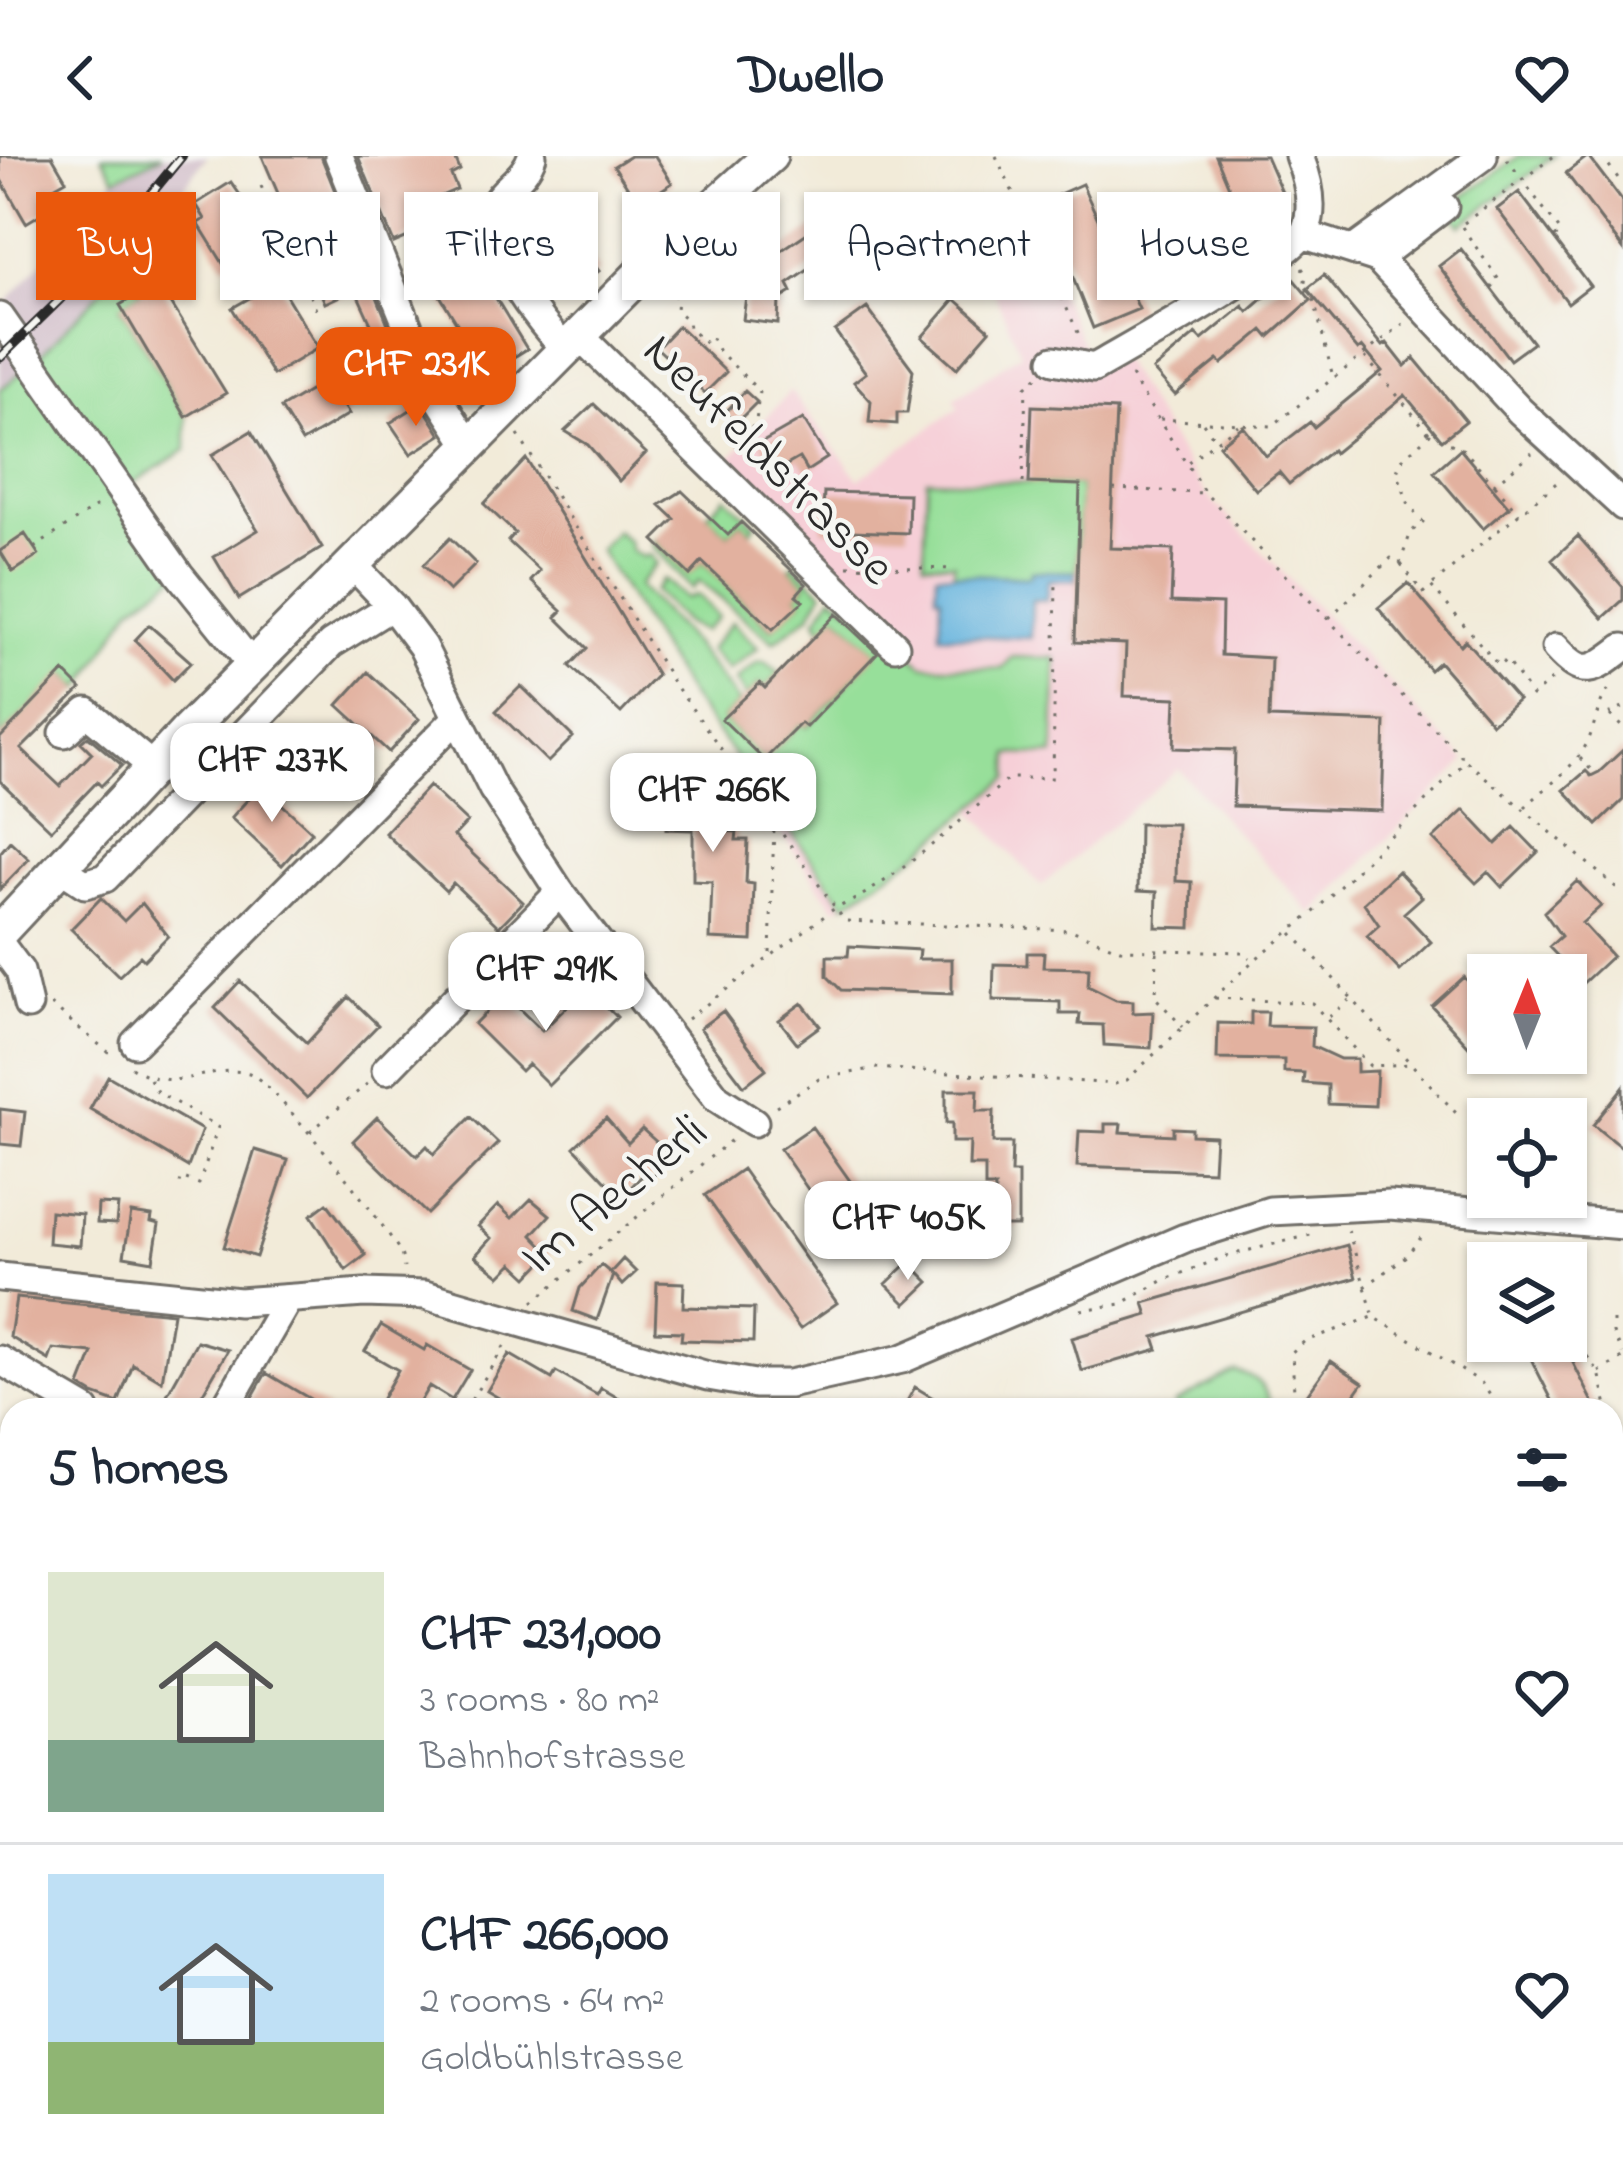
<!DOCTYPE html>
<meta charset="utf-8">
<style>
body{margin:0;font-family:"Indie Flower",sans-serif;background:#f2f2f3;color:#1f2937;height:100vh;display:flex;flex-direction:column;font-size:45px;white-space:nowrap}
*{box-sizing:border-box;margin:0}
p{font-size:39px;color:#747a83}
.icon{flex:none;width:66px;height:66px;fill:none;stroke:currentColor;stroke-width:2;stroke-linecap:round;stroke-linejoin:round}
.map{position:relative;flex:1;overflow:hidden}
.panel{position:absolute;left:0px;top:1242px;width:1623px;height:771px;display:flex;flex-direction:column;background:#fff;border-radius:36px 36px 0 0;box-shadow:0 3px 9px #0004}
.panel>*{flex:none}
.banner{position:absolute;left:36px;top:36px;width:1551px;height:108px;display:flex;gap:24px}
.needle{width:78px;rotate:1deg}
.tools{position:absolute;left:1467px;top:798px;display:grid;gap:24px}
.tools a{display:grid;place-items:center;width:120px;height:120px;border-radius:0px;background:#fff;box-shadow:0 3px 9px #0004;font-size:60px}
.price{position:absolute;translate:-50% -102px;padding:0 27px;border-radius:24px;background:#fff;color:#222;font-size:39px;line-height:78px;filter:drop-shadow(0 3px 6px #0008)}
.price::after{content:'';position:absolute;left:50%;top:72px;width:36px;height:27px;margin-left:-18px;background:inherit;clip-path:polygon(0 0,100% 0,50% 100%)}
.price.selected{background:#ea580c;color:#fff}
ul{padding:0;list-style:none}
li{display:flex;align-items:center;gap:36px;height:300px;padding:0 48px}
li+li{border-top:3px solid #e0e1e3}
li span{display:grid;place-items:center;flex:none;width:336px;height:240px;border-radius:0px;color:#555}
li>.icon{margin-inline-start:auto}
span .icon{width:144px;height:144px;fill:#fffc;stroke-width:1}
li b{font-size:51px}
h2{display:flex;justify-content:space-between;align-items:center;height:144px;padding:0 48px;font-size:51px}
.chip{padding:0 42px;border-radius:0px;background:#fff;box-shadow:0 3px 9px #0004;font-size:42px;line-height:108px}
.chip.selected{background:#ea580c;color:#fff}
header{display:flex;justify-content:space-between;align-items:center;height:156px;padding:0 48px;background:#fff;font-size:54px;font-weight:800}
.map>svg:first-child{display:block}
.built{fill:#f6cfd7}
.industrial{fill:#d1bdc9}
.green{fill:#97df9a;stroke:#618562;stroke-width:3}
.water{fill:#63b2dd;stroke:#476e84;stroke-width:3}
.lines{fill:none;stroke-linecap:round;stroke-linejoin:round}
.stream{stroke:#63b2dd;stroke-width:6}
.building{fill:#e2b19f}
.minor-casing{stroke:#716e68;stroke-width:33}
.major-casing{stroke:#716e68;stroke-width:39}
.path{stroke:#716e68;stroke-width:3;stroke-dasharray:3 9;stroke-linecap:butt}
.minor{stroke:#fff;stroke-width:27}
.major{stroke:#fff;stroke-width:33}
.rail-casing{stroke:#2b2b2b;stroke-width:10}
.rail{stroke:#f6f6f2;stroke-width:6;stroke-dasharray:18;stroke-linecap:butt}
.labels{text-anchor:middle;stroke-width:9;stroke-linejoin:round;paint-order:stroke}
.street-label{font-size:51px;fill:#2b2b2b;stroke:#f6f6f2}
</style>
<header><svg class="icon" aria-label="back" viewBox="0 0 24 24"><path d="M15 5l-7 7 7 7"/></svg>Dwello<svg class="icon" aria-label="heart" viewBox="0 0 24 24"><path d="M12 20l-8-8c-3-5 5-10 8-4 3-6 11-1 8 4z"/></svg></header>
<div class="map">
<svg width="1623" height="2011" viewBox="0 0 1623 2011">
<rect width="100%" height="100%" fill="#f6f6f2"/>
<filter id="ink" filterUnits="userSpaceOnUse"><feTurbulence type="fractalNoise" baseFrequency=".00833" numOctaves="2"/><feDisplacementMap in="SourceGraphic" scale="24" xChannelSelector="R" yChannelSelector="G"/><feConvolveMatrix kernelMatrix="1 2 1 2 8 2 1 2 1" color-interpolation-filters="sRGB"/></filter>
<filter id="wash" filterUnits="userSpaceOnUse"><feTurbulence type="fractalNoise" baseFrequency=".004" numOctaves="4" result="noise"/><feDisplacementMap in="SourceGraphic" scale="48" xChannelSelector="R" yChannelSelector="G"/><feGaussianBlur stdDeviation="2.7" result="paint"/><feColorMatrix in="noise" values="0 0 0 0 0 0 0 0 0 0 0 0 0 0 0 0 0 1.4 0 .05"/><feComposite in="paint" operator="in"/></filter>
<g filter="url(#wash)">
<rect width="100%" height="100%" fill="#f2ebd9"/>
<path class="built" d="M1031 75 1093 211 1117 198 1205 337 1466 605 1312 758 1178 613 1041 730 972 655 860 741 835 752 751 635 893 536 899 487 718 316 790 235 859 323 959 251 954 243 1021 197 978 100Z"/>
<path class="industrial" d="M102 0H207L141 91 45 197 0 235V154L115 22Z"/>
<path class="green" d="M102 0H162L115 22Z
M1519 0H1554L1461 69 1448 52Z
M127 107 141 136 120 150 186 261V294L122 334 179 418 132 451 81 533 65 517 0 582V234L34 206Z
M927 323 1080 329 1077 416 1032 415 1031 421 954 418V407L924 406Z
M725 340 755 368 751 375 741 366 728 379 707 359Z
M616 375 629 386 631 394 642 401 650 399 656 407 638 430 694 489 739 547 722 563 764 603 801 567 807 571 876 497 837 458 822 473 817 463 833 439 923 509 1002 513 1012 501 1056 502 1054 599 1010 598 1009 622 911 703 845 748 689 539 599 394Z
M654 384 689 418 702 406 772 473 802 445 796 439 806 428 789 412 794 408 823 436 810 459 774 486 699 425 691 433 651 388Z
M663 423 685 442 697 439 718 461 703 475 686 468 654 435Z
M732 466 758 492 728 514 709 494Z
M758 506H765L780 517 765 532 760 527 746 541 736 524Z
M1235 1215C1258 1220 1266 1232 1273 1254H1177L1175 1247Z
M0 1711 12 1712V2001H687L704 2011H2Z
M1611 1874 1623 1884V1957L1611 1949Z"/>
<path class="water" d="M1031 415 1077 416 1076 424H1048L1046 444H1032L1031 482 940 479 941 440 936 439 937 417 1030 421Z"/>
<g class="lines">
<path class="stream" d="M0 1701 12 1702
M1611 1928 1623 1938"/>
</g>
<g id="blocks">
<path class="building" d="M0 0H52L66 24 43 37 51 52 26 67 0 22Z
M262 0H321L409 221 398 227 355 133 325 147Z
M358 0H454L460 14 451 19 457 33 412 53 422 75 394 87Z
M630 0H655L672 27 639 49 614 10Z
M1216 0H1266L1283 39 1240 57Z
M1588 0 1623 46V93L1566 17Z
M231 26 280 96 265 105 318 192 273 219 232 152 253 140 231 105 224 109 198 67 205 63 196 48Z
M1082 28 1139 153 1093 172 1063 97 1059 98 1043 61 1048 59 1042 46Z
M1519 36 1590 130 1568 147 1497 53Z
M1188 46 1216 108 1178 125 1150 64Z
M551 51 599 115 566 139 518 75Z
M819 69 837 94 788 128 792 136 779 144 778 168 743 164 749 116Z
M937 83 971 111 948 139 913 111Z
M1461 93 1533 187 1510 204 1439 110Z
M478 113 527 193 501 209 488 185 472 192 439 138Z
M1290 119 1311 144 1269 181 1263 174 1222 208 1218 204 1175 239 1153 214 1196 178 1202 184 1243 150 1248 156Z
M1324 119 1383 190 1387 187 1405 210 1414 202 1466 265 1442 284 1405 239 1334 297 1332 294 1289 328 1279 316 1256 334 1219 289 1243 270 1266 300 1310 266 1314 271 1382 215 1362 191 1358 194 1307 133Z
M158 126 226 237 186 261 120 149Z
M955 143 990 174 957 212 922 181Z
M867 152 913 214 907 257H897V268L869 266 871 245 854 226 866 217 835 175Z
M678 170 726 216 705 237 657 192Z
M328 224 349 258 302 286 281 252Z
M745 235 757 246 736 267 725 257Z
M421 247 441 279 411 298 390 267Z
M594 248 646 297 619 325 588 289 565 275Z
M1032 250 1116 254 1110 392 1173 394 1171 446 1222 448 1221 499 1271 502 1269 562 1385 566 1382 655 1233 650 1235 594 1174 592 1176 542 1124 540 1126 488 1075 486 1080 329 1029 327Z
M803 263 827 302 807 315 799 302 778 314 761 287Z
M251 275 322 392 239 443 214 401 258 374 212 299Z
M1460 293 1509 351 1483 373 1434 316Z
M526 303 657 519 621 557 570 510 587 492 556 461 562 455 531 425 540 415 508 385 515 377 484 348Z
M682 335 728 379 741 366 806 428 796 439 803 445 773 473 702 406 690 419 654 384 675 363 660 349Z
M824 336 909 338 908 377 822 374Z
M25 378 39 399 13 416 0 395Z
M1578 380 1623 431V444L1603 462 1552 404Z
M450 382 476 408 449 435 423 409Z
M1408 427 1460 489 1465 484 1518 544 1492 567 1439 506 1430 514 1378 452Z
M836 458 877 497 806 571 801 567 764 604 722 563 760 527 765 532Z
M149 469 191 506 173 524 135 484Z
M64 516 81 533 21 593 60 630 92 597 81 586 88 580 122 609 101 630 97 626 51 674 0 625V582Z
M368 516 419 563 389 596 338 549Z
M521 530 573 581 548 606 496 555Z
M1623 594V644L1597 669 1564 634 1586 615 1591 620 1599 616Z
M671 617 704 618V638L721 639 719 675 737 676 736 684H748L746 727 754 728 752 785 710 783 712 726 693 725V674L666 673 667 656 657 655V635L672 636Z
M261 629 312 676 282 709 231 662Z
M429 630 467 666 454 680 523 746 499 771 453 727 446 735 385 677Z
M1464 654 1496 688 1514 671 1538 696 1502 731 1488 716 1476 727 1433 683Z
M1139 668H1177L1176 725 1192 726 1191 772 1156 771 1157 736 1138 735Z
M10 685 29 703 0 733V697Z
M1398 715 1422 741 1404 757 1431 786 1400 815 1367 780 1379 769 1364 747Z
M1577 725 1601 750 1582 767 1612 800 1583 827 1549 791 1561 780 1544 756Z
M101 742 124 765 142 747 168 780 144 804 140 800 119 820 71 773Z
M849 790 919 794 918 803H952V838L841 834 827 820V800H848Z
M1027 797H1044L1043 811 1089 812 1088 830 1116 844 1133 845V857L1153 856 1151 892 1104 889 1103 869 1079 868 1080 858H1060V846L993 844 994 808 1027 809Z
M1464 821 1488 847V882L1473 895 1432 850Z
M240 825 307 887 349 841 378 869 307 942 215 852Z
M587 831 617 861 549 929 528 908 521 915 474 868 504 838 542 875Z
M802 847 820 870 797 887 779 864Z
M723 855 766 913 744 930 700 872Z
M1251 856H1268L1267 870 1313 871 1312 890 1340 903H1357V916L1377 915 1375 950 1328 948V929L1303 927 1304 917 1284 916V904L1217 903 1218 867 1251 868Z
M108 920 202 974 188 1011 90 953Z
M1623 931V993L1593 969Z
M946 934H978L977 955H994L993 987H1012L1011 1017H1018V1070H994L995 1031H985V1010H969L970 986H952V967H946Z
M0 953 25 956 21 990 0 988Z
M377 961 417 1000 427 990 434 998 471 961 498 987 427 1058 353 985Z
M606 962 628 987 642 973 673 1001 648 1025 643 1019 621 1041 574 991Z
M1105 968H1121L1120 976 1173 979V972L1192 973V979L1215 980 1213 1015 1077 1010 1079 975 1105 976Z
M812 971 855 1032 823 1055 780 993Z
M255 994 288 1004 256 1101 224 1091Z
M742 1013 837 1147 800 1173 705 1039Z
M531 1043 550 1059 532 1079 550 1098 528 1121 513 1107 500 1120 475 1100 491 1082 478 1070 498 1049 512 1062Z
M327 1047 366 1099 346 1114 311 1059Z
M98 1048 118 1049 116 1068 97 1067Z
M50 1055 82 1058 80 1090 48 1087Z
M131 1057 152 1060 151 1066 159 1068 153 1105 124 1100Z
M1347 1089 1356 1122 1154 1181 1158 1193 1082 1215 1072 1182 1148 1159 1144 1147Z
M623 1103 636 1116 622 1129 611 1116Z
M909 1106 929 1126 906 1148 886 1128Z
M601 1109 613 1119 597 1164 573 1155 580 1132Z
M657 1126 684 1127 683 1151 754 1153 753 1186 681 1184 682 1176 655 1175Z
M16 1142 173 1157 162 1225 133 1208 118 1247 93 1238 80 1230 93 1197 53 1193 49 1204 10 1181Z
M381 1169 424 1194 427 1189 470 1214 452 1244 429 1230 415 1254H393L380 1246 398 1214 365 1195Z
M197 1185 228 1194 193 1254H171L163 1246Z
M1522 1185H1562L1597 1254H1557Z
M509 1198 552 1223 556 1216 597 1239 601 1232 639 1254H519L487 1235Z
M1331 1205 1363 1227 1344 1254H1296Z
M266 1217 329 1254H245Z
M915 1231 953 1254H902Z"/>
</g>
</g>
<g filter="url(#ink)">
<use href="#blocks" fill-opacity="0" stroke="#716e68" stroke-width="3"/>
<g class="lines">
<g class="minor-casing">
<path id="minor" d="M339 0 433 233 471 292
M532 0C525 23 501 32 492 53 478 87 541 170 566 193
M1305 79 1377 102 1520 255 1623 350
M1355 93 1483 0
M1377 102 1444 51
M0 161 179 418 253 510
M580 180 895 490
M1054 204 1094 212C1128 192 1296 100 1306 73 1315 50 1308 23 1299 0
M353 409 392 450 422 490 493 633 560 736 717 942 754 966
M1556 492C1584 523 1593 515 1623 492
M64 577 87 556 153 611
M59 711 85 728 105 722 331 488 392 450
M0 788 20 815 28 849
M135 887 456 563
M386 914 560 736
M0 1121 239 1146 364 1137 425 1139 708 1220 755 1228H789L902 1203 1185 1082 1270 1055 1390 1049 1623 1069
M0 1204 85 1254
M224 1254 287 1145
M1611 1433 1623 1422
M0 1481 12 1482
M0 1595H12
M1611 1956 1623 1963
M1341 2001 1358 2011
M1006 2011 1017 2001"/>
</g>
<g class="major-casing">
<path id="major" d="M0 776 189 573 653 105 770 0"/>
</g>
<path class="path" d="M996 0 1081 183
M1602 0 1623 29
M1507 3 1561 76 1554 83
M261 30 318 158
M1464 67 1554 0
M1462 71 1499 124 1491 132
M1302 112 1306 118 1304 132 1314 144 1333 221
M664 131 677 142 676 154 688 165 689 172 704 186 711 180 718 194 759 235 756 267 732 294
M1365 201 1429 277
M1131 220 1205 337 1466 605
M1160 263 1272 270 1403 168
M1203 267 1215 283
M518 279 673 526 845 765 1071 774 1120 793 1243 796 1250 802
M1188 306 1238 269
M1023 327 1026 231 1038 220
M1495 329 1519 358
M1113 333 1204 337
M34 392 100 348
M1401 408 1423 437 1431 430 1499 510 1506 504 1532 540 1553 523
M848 410 954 413
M1433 428 1560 324
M1329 462 1391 402 1400 407 1411 376 1423 366 1409 350 1397 315 1403 302 1430 278 1464 294 1494 328 1532 297
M1597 557 1608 558 1623 552
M1610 559 1623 572
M1580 602 1594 617
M1525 651C1546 631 1576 611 1588 585 1597 566 1596 546 1612 530
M1292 777 1456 957
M1157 796 1156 842 1183 871
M770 797 774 669
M1215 842 1312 847 1370 910 1411 908
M51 849 113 900
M1329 861 1349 844
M687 863 835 752C884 736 968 658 1009 622H1053L1056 424
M131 911C179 941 204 907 249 917 270 922 385 1069 399 1094 403 1102 403 1104 404 1112
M150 923 157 936 218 971 199 1028 181 1021 180 1029
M776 950 819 923 877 912 1115 928 1127 924 1253 805 1312 758 1466 605 1623 737
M310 976 367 928
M1348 1074 1374 1161 1481 1226 1500 1254
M1546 1089 1547 1107
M1365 1131 1406 1100 1424 1078
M533 1146 735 981
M1081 1154 1121 1148 1166 1123 1230 1099 1315 1078
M1613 1164V1177L1623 1198
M1566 1171 1599 1216 1608 1254
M1599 1216 1623 1202
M465 1254 505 1189
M1287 1254 1294 1236 1292 1196 1305 1185 1373 1161
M1611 1258 1623 1273
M1611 1394 1621 1399
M0 1892 12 1924
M1611 1906 1623 1914
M40 2001 43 2011"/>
<use href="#minor" class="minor"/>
<use href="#major" class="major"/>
<g class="rail-casing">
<path id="rail" d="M0 202 83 121 182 0"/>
</g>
<use href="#rail" class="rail"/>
</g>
</g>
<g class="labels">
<g class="street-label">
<text transform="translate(771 301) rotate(45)" y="18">Neufeldstrasse</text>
<text transform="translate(612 1036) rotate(-39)" y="18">Im Aecherli</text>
</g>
</g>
</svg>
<div class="tools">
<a><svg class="needle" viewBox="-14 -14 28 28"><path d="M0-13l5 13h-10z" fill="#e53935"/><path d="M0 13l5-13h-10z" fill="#747a83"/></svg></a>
<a><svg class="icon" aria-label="locate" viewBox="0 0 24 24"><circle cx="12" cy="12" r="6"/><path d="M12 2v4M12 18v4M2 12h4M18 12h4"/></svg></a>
<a><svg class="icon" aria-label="layers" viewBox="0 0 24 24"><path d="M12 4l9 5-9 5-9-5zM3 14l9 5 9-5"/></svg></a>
</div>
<b class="price selected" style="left:416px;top:273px">CHF 231K</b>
<b class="price" style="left:272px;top:669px">CHF 237K</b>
<b class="price" style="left:713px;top:699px">CHF 266K</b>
<b class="price" style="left:546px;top:878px">CHF 291K</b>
<b class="price" style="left:908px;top:1127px">CHF 405K</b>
<div class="banner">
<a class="chip selected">Buy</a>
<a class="chip">Rent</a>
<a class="chip">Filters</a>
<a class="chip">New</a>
<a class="chip">Apartment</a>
<a class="chip">House</a>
</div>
<section class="panel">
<h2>5 homes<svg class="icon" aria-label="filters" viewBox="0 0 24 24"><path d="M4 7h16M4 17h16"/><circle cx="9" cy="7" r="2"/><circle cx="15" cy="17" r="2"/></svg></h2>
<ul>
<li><span style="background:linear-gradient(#dfe7d0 70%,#7fa58c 0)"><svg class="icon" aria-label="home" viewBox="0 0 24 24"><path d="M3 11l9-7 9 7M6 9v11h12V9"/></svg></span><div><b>CHF 231,000</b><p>3 rooms · 80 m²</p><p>Bahnhofstrasse</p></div><svg class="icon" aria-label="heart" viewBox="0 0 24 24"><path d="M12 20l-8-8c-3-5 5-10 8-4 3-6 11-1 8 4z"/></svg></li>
<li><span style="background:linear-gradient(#bfe0f5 70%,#8fb573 0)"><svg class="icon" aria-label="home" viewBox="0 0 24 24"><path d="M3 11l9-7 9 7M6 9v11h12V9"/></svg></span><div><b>CHF 266,000</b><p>2 rooms · 64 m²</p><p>Goldbühlstrasse</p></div><svg class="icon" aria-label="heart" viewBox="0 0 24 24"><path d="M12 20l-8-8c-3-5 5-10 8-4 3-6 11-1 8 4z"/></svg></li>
</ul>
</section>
</div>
